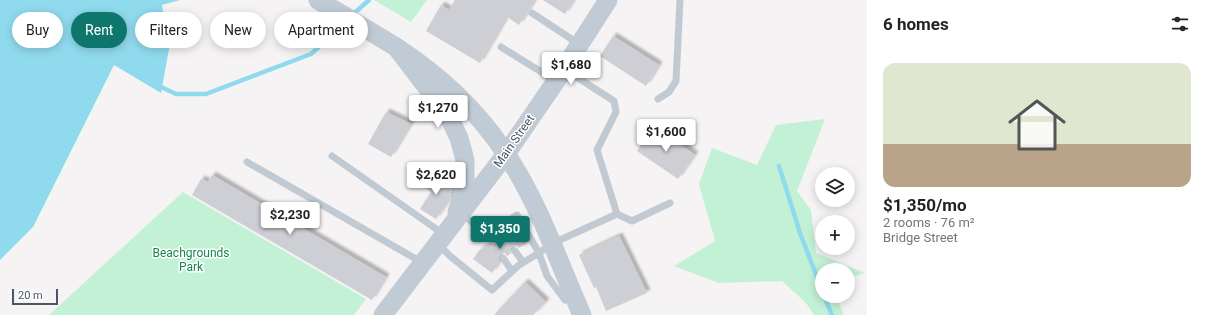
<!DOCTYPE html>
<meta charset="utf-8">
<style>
body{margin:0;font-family:Roboto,sans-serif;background:#f6f6f6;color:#222;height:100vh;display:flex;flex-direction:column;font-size:15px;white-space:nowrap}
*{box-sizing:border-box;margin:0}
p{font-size:13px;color:#767676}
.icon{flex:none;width:22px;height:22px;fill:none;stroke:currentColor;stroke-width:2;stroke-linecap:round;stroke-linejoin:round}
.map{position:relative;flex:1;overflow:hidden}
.details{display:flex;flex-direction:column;background:#fff;width:340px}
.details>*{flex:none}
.guide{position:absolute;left:12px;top:12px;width:380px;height:36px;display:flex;gap:8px}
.tools{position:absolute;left:815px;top:167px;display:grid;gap:8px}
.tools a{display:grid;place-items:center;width:40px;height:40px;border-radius:50%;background:#fff;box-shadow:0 2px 10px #0003;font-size:20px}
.scale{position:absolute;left:12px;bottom:10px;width:46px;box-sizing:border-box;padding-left:4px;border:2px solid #4a5661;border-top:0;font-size:11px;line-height:14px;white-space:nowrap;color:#4a5661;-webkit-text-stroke:3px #fff;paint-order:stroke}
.price{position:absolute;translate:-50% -34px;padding:0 9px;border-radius:4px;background:#fff;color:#222;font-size:13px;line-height:26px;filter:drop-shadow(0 1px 2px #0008)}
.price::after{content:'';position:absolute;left:50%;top:24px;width:12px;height:9px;margin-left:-6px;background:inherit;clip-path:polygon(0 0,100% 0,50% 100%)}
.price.on{background:#0f766e;color:#fff}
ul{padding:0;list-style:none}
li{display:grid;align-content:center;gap:8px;height:212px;padding:0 16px}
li+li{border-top:1px solid #e0e0e0}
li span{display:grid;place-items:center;height:124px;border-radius:12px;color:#555}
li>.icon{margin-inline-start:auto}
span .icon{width:72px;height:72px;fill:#fffc;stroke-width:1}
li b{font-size:17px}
h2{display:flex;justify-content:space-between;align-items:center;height:48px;padding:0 16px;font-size:17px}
.tag{padding:0 14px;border-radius:18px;background:#fff;box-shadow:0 2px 10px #0003;font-size:14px;line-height:36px}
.tag.on{background:#0f766e;color:#fff}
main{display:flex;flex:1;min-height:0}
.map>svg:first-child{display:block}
.green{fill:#c3f1d5}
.water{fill:#90daee}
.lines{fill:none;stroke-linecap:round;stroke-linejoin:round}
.stream{stroke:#90daee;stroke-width:4.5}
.building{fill:#cdcfd5;filter:url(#shadow)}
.service{stroke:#c1cad2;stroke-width:7}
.secondary{stroke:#c1cbd6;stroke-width:19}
.labels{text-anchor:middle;stroke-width:3;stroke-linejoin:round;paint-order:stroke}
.street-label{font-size:12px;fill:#4a5661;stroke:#fff}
.park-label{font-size:12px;fill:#17864f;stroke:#fff}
</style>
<main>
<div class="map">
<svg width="867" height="315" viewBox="0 0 867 315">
<defs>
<filter id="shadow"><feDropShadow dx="3.5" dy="-3.5" stdDeviation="1" flood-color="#0004"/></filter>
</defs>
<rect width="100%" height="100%" fill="#f5f3f3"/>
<path class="green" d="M374 0H427L411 22Z
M825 119 797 191 811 210 816 253 865 273 848 278V270H822V296H836L844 315H814L806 303 782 281 719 283 674 266 715 241 699 184 712 148 757 165 776 125Z
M183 192 366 299 354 315H49Z"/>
<path class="water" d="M0 0H180L162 5 169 49 161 93 114 65 33 227 0 260Z"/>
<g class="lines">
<path class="stream" d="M352 15 369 0
M157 85 176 94H206L311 54 346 22
M779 166 800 233 822 290
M824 296 832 315"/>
</g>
<path class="building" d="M455 0H535L519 25 507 17 480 63 426 31 441 5 449 10Z
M543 0H574L565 14Z
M613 36 659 65 646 86 600 56Z
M386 112 411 124 391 157 368 144Z
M653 126 695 155 678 179 637 151Z
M432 173 453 188 450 199 436 219 420 209 431 192 422 186Z
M212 175 386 277 372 300 192 195 201 179 208 182Z
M518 226 527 243 519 248 517 246 512 247 510 249 511 253 507 256 505 253 500 254 498 258 500 262 492 273 473 259 480 250 489 245 493 247 496 246 498 242 497 239 500 238 504 240 507 239 509 235 508 232Z
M619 236 647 293 606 311 596 287 594 288 579 255Z
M525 282 546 302 533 315H494Z"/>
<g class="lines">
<path class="service" d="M532 13 579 44
M501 47 556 81
M564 69 614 101 616 112 597 150 617 214
M658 99 669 92 676 81 680 0
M332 156 432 226 444 235
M247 162 423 263
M461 213 489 236
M499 227 504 235
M438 244 450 256 492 290 519 265 539 253 517 215 499 227 489 236 493 242
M515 251 523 262
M503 258 512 271
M572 296 565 300 547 276 539 253 551 244 617 214 632 221 670 203"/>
<path class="secondary" d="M318 0 396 47 448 115 459 138 465 160V180L463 194 457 212
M396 47C439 75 478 111 506 154 539 203 558 261 582 315
M383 315 506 154 556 81 608 0"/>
</g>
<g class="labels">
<g class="street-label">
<text transform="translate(514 141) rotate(-55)" y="4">Main Street</text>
</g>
<g class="park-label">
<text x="191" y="257">Beachgrounds<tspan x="191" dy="14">Park</tspan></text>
</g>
</g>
</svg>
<div class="tools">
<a><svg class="icon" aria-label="layers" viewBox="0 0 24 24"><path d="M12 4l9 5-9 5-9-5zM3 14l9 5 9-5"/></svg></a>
<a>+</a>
<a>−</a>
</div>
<div class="scale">20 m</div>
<b class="price" style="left:571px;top:86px">$1,680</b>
<b class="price" style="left:438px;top:129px">$1,270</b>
<b class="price" style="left:666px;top:153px">$1,600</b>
<b class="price" style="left:436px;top:196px">$2,620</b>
<b class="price" style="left:290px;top:236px">$2,230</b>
<b class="price on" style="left:500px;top:250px">$1,350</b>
<div class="guide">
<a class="tag">Buy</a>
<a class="tag on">Rent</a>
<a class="tag">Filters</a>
<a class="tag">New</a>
<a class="tag">Apartment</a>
</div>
</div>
<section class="details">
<h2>6 homes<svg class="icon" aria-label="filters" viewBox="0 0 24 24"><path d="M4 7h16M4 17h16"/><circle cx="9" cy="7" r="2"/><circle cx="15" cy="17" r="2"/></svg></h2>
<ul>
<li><span style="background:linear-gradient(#dfe7d0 65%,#b9a48a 0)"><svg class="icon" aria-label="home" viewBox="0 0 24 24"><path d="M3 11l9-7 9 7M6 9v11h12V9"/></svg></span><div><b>$1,350/mo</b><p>2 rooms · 76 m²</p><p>Bridge Street</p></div></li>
</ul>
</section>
</main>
